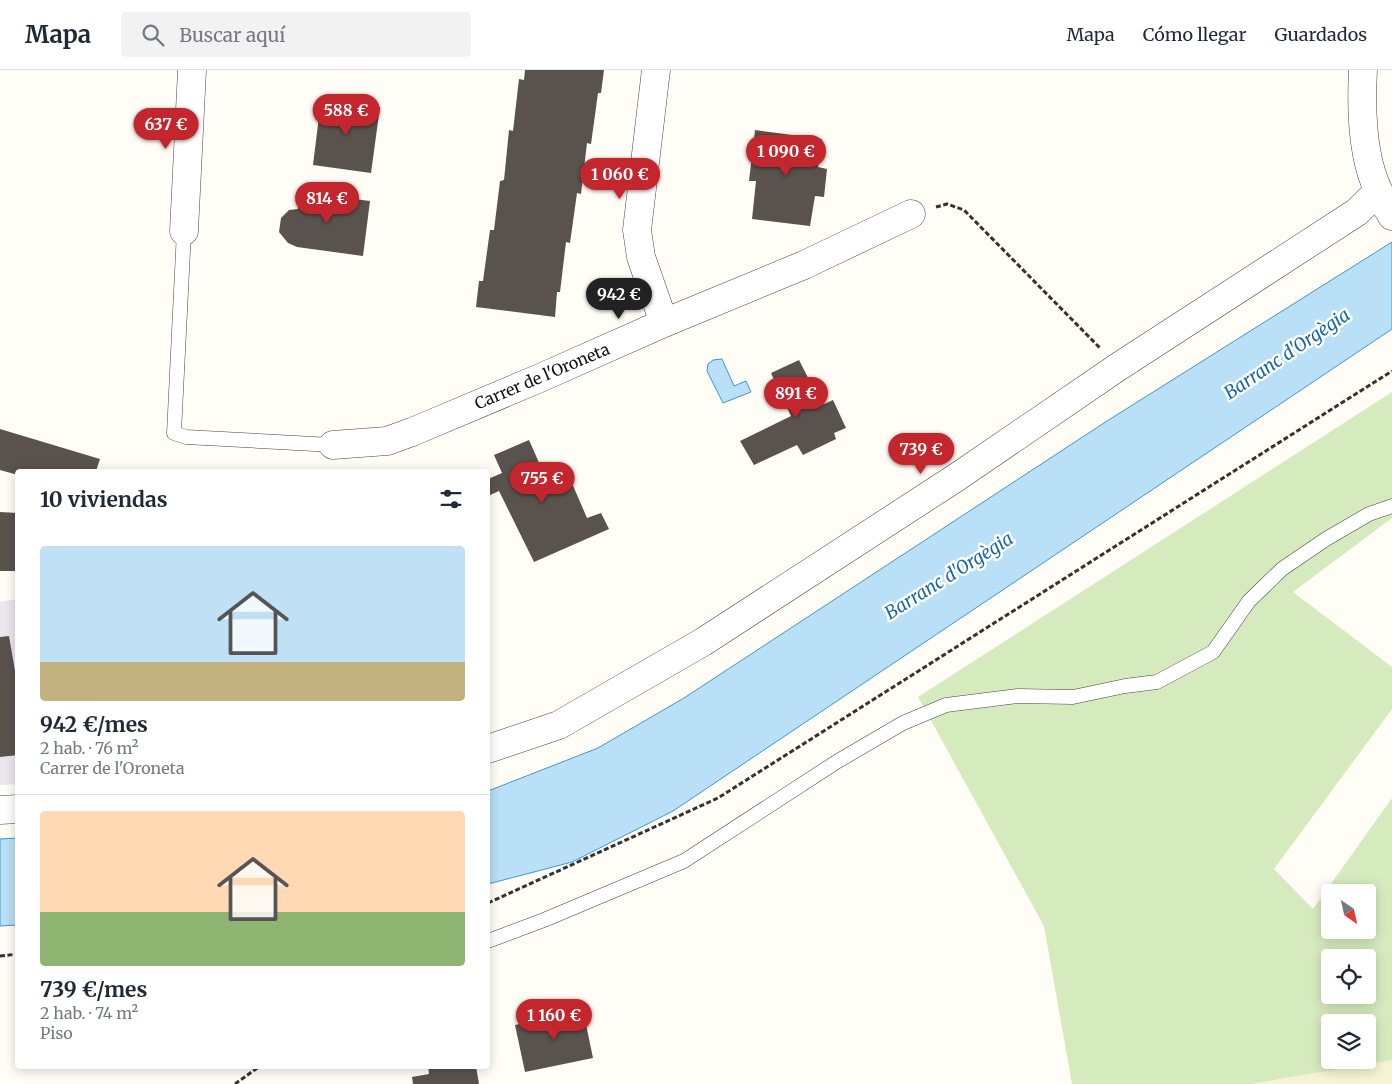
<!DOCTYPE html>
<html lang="es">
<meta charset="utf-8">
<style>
body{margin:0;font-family:Merriweather,serif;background:#f2f2f3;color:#1f2937;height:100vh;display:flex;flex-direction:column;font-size:19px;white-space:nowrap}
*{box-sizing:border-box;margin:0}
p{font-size:16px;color:#747a83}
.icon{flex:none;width:28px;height:28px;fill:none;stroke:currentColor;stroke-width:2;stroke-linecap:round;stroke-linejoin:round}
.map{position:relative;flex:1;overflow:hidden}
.drawer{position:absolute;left:15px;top:399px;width:475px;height:600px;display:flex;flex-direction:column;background:#fff;border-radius:5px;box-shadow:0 2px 12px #0003}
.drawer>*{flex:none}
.needle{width:32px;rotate:146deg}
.controls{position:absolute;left:1321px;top:814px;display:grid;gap:10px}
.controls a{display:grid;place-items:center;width:55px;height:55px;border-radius:5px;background:#fff;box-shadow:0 2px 12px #0003;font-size:25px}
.price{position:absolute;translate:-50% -42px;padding:0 11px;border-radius:18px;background:#c4262e;color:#fff;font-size:16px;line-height:32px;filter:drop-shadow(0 1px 2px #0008)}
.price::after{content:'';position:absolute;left:50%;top:30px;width:15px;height:11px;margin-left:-8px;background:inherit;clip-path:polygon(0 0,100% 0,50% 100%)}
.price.current{background:#222;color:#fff}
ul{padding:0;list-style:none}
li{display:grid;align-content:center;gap:10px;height:265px;padding:0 25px}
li+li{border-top:1px solid #e0e1e3}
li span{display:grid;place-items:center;height:155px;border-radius:5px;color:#555}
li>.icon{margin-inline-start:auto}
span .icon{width:90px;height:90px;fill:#fffc;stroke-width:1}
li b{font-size:21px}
h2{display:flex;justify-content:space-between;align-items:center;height:60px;padding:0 25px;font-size:21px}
header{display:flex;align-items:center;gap:30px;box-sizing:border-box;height:70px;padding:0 25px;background:#fff;border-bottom:1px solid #e0e1e3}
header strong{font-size:24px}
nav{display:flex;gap:28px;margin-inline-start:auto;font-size:18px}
.search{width:350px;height:45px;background:#f2f2f3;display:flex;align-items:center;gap:12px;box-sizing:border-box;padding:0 18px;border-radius:5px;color:#747a83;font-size:19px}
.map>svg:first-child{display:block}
.industrial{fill:#eee6ef}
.farmland{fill:#f6f3d4}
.green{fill:#d5ebbd;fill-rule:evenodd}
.water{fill:#b9e0f7;stroke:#3f96cf}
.building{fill:#5a524d}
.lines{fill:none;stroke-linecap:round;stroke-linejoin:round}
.lane-casing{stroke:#444;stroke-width:15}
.street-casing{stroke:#444;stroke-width:29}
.path{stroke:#333;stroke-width:3;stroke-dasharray:5 2.5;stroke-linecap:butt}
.lane{stroke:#fff;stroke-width:14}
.street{stroke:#fff;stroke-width:28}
.labels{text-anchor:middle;stroke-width:5;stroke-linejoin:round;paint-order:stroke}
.street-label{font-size:16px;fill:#111;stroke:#fff}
.water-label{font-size:18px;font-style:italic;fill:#1768a6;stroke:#fff}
</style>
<header>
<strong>Mapa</strong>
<div class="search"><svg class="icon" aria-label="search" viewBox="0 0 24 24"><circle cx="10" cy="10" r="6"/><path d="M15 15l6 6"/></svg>Buscar aquí</div>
<nav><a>Mapa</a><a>Cómo llegar</a><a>Guardados</a></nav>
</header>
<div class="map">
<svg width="1392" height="1014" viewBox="0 0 1392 1014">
<rect width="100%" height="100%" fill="#fffdf5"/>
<path class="industrial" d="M17 529V714L0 715V532Z"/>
<path class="farmland" d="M1392 990V1014H1251Z"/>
<path class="green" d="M1392 322V448L1293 522 1392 597V639L1274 799 1313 839 1392 728V990L1251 1014H1072L1044 856 918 627ZM1330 822H1368V860H1330ZM1330 888H1368V925H1330ZM1330 952H1368V990H1330Z"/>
<path class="water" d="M1392 172V259L673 741 572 792 488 814V721L598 678 684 628 1107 351Z
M722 289 734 316 746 311 751 322 723 333 707 301 708 294 713 290Z
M17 768V855L0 856V769Z"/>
<path class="building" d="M525 0H604L601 23H598L591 74 587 73 581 124 577 123 570 173 566 172 560 222H557L555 247 476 237 479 211H483L490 160H494L500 111 504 110 509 60 513 61 519 9 524 10Z
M321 30 380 37 371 103 313 95Z
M755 60 822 69 818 97 827 99 824 127 815 126 810 156 752 149 756 111H749Z
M299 122 370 131 363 186 297 177 288 173 279 162 281 148 289 140 298 139Z
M799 290 822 335 833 330 846 358 834 363 836 369 803 385 797 375 754 395 740 371 791 346 771 303Z
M0 359 100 389 96 401H18V405L0 400Z
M529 370 548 413 568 404 587 448 601 443 609 459 534 492 499 421 488 426V409L502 403 494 385Z
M0 442 18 443V501H0Z
M9 566 18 618V685L0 687V567Z
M583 940 593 988 525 1002 515 955Z
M428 996H455V999L476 996 479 1014H413L412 1007 429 1004Z"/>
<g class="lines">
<g class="lane-casing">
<path id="lane" d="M184 161 174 363 186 367 333 375
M488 871 544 850 684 791 838 691 903 653 946 635 1018 626 1073 627 1125 616 1157 612 1213 582 1249 531 1282 499 1326 469 1369 444 1392 436"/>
</g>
<g class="street-casing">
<path id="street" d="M656 0 637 160 641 187 664 253
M1363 0C1361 37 1362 88 1379 122 1382 130 1387 138 1392 146
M184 161 192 0
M333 375 387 371 412 362 540 308 664 253 804 195 911 144
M488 679 559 655 703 572 957 407 1118 297 1357 142 1378 121
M0 740 18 739"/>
</g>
<path class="path" d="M936 137 947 134 964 140 1100 278
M488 833 718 728 1392 301
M0 886 18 884
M235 1014 260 996"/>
<use href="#lane" class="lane"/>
<use href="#street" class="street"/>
</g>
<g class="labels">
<g class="street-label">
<text transform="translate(542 306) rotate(-23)" y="6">Carrer de l'Oroneta</text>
</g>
<g class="water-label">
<text transform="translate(1287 284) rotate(-34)" y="6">Barranc d'Orgègia</text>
<text transform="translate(949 506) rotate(-32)" y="6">Barranc d'Orgègia</text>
</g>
</g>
</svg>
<div class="controls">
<a><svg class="needle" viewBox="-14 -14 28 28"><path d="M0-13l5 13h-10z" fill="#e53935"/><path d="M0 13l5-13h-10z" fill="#747a83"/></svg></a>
<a><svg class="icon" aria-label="locate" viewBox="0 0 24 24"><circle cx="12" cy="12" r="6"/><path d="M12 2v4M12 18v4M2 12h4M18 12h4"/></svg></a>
<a><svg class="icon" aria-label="layers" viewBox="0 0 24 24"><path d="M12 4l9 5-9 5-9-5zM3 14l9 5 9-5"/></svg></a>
</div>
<b class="price" style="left:346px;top:66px">588 €</b>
<b class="price" style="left:166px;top:80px">637 €</b>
<b class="price" style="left:786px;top:107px">1 090 €</b>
<b class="price" style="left:620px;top:130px">1 060 €</b>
<b class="price" style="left:327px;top:154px">814 €</b>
<b class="price current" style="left:619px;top:250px">942 €</b>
<b class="price" style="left:796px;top:349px">891 €</b>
<b class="price" style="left:921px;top:405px">739 €</b>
<b class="price" style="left:542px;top:434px">755 €</b>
<b class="price" style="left:554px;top:971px">1 160 €</b>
<section class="drawer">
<h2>10 viviendas<svg class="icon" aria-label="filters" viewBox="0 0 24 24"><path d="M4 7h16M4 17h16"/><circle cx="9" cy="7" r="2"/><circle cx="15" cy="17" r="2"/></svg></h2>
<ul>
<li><span style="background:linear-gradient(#bfe0f5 75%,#c2b280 0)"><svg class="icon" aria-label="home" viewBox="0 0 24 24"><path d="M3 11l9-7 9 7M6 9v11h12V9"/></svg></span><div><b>942 €/mes</b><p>2 hab. · 76 m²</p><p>Carrer de l'Oroneta</p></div></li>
<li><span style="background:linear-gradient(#ffd9b3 65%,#8fb573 0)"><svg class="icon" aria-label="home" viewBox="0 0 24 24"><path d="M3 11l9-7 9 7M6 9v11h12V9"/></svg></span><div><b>739 €/mes</b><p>2 hab. · 74 m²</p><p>Piso</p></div></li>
</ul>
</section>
</div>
